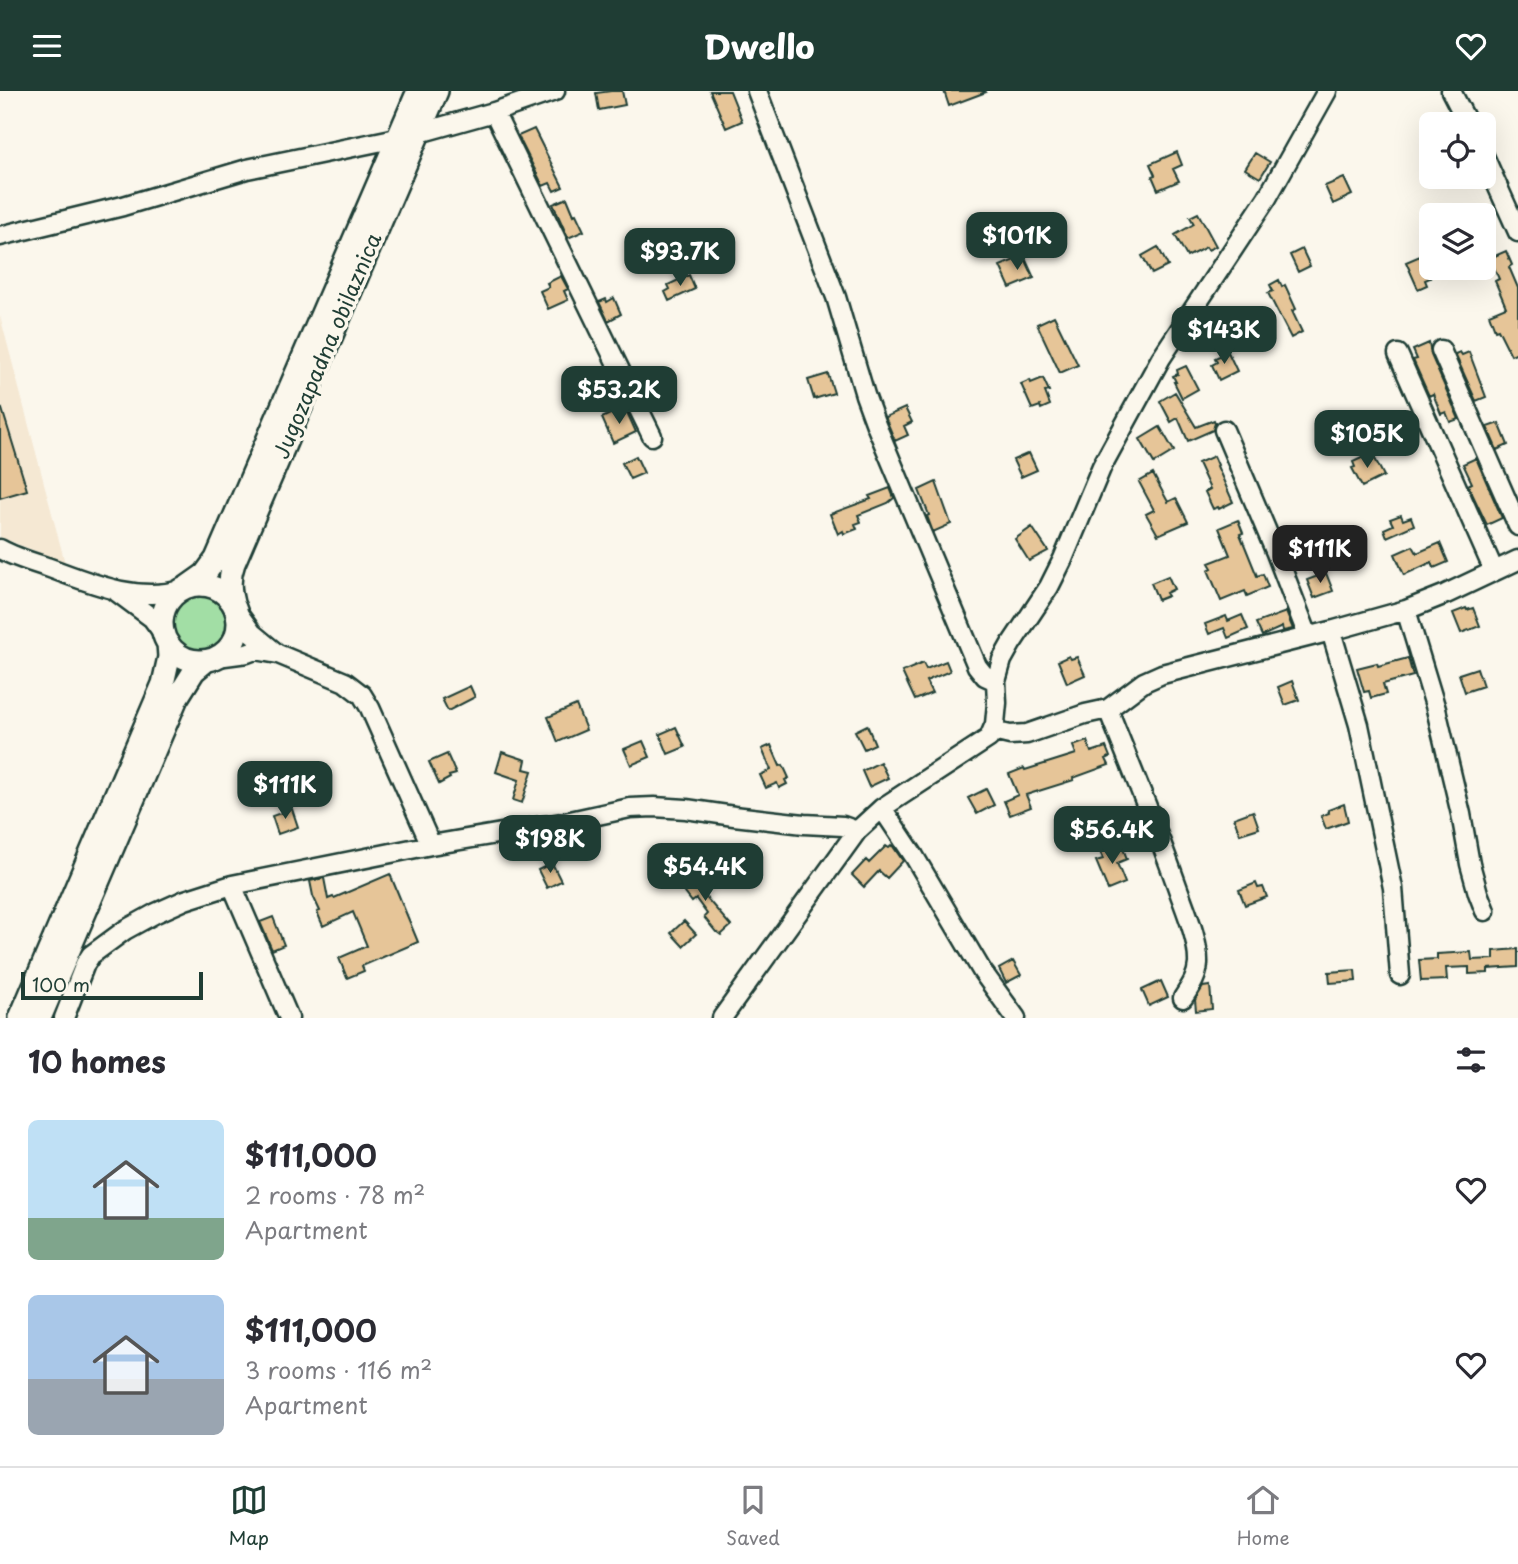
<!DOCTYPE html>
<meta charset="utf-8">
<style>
body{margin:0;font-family:"Playpen Sans",sans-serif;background:#f2f2f3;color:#2b2b33;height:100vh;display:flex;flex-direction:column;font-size:26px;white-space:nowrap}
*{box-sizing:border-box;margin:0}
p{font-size:23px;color:#7c7c81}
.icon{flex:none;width:38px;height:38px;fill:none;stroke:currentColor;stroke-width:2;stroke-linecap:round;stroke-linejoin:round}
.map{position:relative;height:927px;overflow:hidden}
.panel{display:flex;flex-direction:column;background:#fff;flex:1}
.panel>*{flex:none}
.fabs{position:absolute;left:1419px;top:21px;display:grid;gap:14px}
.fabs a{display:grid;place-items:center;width:77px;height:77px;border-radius:10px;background:#fff;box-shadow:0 7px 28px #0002;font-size:35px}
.scale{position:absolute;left:21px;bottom:18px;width:182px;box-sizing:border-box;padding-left:7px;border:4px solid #1f3d34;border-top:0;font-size:19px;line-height:24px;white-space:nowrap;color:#1f3d34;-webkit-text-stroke:5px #fbf7ec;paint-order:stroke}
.price{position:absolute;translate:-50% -60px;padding:0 16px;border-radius:14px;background:#1f3d34;color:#fff;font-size:23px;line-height:46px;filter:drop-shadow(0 2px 4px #0008)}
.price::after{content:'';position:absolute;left:50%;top:42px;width:21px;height:16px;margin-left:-10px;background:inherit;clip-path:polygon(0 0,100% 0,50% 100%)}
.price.on{background:#222;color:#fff}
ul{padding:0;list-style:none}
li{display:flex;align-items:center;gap:21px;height:175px;padding:0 28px}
li span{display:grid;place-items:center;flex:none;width:196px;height:140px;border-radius:10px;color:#555}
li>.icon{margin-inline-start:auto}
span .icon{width:84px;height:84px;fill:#fffc;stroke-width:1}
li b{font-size:30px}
h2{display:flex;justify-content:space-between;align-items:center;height:84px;padding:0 28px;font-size:30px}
header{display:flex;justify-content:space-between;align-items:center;height:91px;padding:0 28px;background:#1f3d34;color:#fff;font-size:32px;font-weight:800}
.menu{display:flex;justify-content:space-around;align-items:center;height:98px;border-top:2px solid #e1e1e2;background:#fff;font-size:19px;color:#7c7c81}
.menu a{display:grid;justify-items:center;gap:4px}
.menu .on{color:#1f3d34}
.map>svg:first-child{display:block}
.built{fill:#f5e8d3}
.green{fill:#a2dea5;stroke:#608e6c;stroke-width:2}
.building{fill:#e6c598;stroke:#1f3d34;stroke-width:2}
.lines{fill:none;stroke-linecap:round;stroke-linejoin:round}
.minor-casing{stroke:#1f3d34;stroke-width:23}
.major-casing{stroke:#1f3d34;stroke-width:26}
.minor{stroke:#fbf7ec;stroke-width:18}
.major{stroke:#fbf7ec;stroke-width:21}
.labels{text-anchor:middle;stroke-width:7;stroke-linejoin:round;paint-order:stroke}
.street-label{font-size:21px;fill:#1f3d34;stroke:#fbf7ec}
</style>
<header><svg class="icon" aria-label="menu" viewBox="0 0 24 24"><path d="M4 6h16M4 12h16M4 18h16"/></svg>Dwello<svg class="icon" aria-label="heart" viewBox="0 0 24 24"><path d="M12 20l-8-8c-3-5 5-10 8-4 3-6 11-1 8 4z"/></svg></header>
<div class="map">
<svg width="1518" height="927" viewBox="0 0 1518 927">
<rect width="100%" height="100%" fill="#fbf7ec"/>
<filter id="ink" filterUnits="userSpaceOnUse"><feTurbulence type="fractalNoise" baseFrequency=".0143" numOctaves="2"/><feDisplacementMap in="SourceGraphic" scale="14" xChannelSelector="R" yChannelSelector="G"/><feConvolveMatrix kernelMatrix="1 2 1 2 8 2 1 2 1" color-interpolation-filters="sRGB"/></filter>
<g filter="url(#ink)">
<path class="built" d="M0 225 65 472 0 446Z"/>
<path class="green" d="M172 532a27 27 0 1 1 54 0a27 27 0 1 1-54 0Z"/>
<path class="building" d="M611 0H622L625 14 599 19 596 2Z
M710 0H730L742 30 726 37Z
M944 0H985L986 1 949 15Z
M534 38 563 96 554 100 550 92 543 95 518 45Z
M1177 61 1182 74 1173 78 1179 90 1158 99 1152 85 1155 84 1150 73Z
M1255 62 1270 71 1260 87 1245 78Z
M1344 87 1352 104 1333 113 1325 95Z
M567 107 574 124 576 123 584 140 568 147 553 113Z
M1198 122 1216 155 1208 159 1206 156 1187 166 1175 144 1194 133 1190 126Z
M1158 156 1168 175 1152 183 1142 165Z
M1302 158 1310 175 1298 181 1290 164Z
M1506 160 1512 174 1509 176 1518 197V261L1511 264 1498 238 1495 239 1489 223 1506 216 1495 190 1499 188 1490 167Z
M1024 165 1034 187 1010 197 1000 175Z
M1420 165 1430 187 1425 189 1427 194 1418 198 1406 171Z
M689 184 695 198 669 210 665 201 670 198 668 194Z
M561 185 568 198 564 200 568 209 548 218 540 200 549 196 547 192Z
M1279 189 1282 196 1285 194 1296 218 1292 220 1302 241 1291 247 1268 202 1273 200 1270 194Z
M614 207 621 223 608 230 599 211 606 208 607 211Z
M1054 225 1078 274 1060 282 1037 233Z
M1429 252 1431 264 1459 328 1450 331 1446 321 1441 323 1433 303 1429 305 1413 269 1417 268 1413 259Z
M1228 261 1237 280 1219 289 1212 274 1217 271 1215 267Z
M1460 261 1462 264 1469 261 1486 306 1476 310 1455 263Z
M1186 275 1198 298 1182 307 1174 291H1176L1173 285 1178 283 1177 279Z
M828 283 834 302 814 308 808 289Z
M1043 287 1049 300 1045 301 1050 314 1041 318 1040 315 1032 318 1021 293 1030 289 1031 292Z
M660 290 668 307 651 314 643 297Z
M1175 301 1196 336 1214 329 1215 332 1213 339 1188 350 1178 327 1171 331 1160 310Z
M905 317 912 331 904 335 908 344 895 350 885 326Z
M2 318 27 399 0 407V319Z
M626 319 636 341 613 352 602 327 612 322 614 325Z
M1499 332 1508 354 1497 359 1487 336Z
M1160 336 1174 360 1154 372 1140 348Z
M1029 362 1037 379 1021 386 1013 369Z
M1372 362 1384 385 1362 396 1352 377 1355 376 1353 371Z
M636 365 644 382 630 388 622 372Z
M1214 365 1218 374 1217 375 1233 411 1219 418 1218 416 1213 418 1205 401 1210 398 1198 372Z
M1476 367 1502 427 1487 434 1468 394 1472 392 1463 373Z
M1153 383 1168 411 1176 407 1188 431 1158 444 1146 423 1154 419 1139 391Z
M936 391 951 433 933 441 927 425 929 424 919 399Z
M890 397 894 407 888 412 858 424 861 431 855 433 857 438 844 443 843 440 838 443 830 423 871 408 869 405Z
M1401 424 1403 429 1411 426 1414 434 1387 446 1384 438 1393 434 1390 428Z
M1238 429 1243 442 1240 443 1257 485 1263 483 1268 496 1247 505 1245 500 1221 510 1208 479 1212 477 1209 472 1230 464 1219 437Z
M1032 436 1048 460 1029 470 1015 448Z
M1440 452 1448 471 1434 477 1432 471 1404 484 1395 463 1413 455 1417 462Z
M1326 482 1333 500 1314 507 1307 489Z
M1168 485 1174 498 1166 502 1168 505 1158 509 1151 492Z
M1466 517 1467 519 1473 517 1480 535 1461 542 1453 522Z
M1286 521 1293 538 1283 540 1282 536 1262 545 1256 532Z
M1242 524 1248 538 1228 547 1224 537 1209 543 1205 533 1226 525 1228 530Z
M1069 565 1071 568 1077 566 1085 584 1067 592 1058 570Z
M1408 567 1413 585 1383 593 1386 603 1371 607 1369 600 1364 601 1357 577 1377 572 1378 575Z
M946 570 950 580 926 590 932 602 915 609 902 581 923 572 926 578Z
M1477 577 1483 595 1465 601 1459 583Z
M1292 590 1299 609 1285 614 1278 596Z
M470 595 475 606 448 620 442 608Z
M576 614 586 639 558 651 548 626Z
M867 634 875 653 864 658 855 640Z
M676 636 685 656 668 663 660 643Z
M643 650 650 666 631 674 624 658Z
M1087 650 1091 661 1106 656 1110 666 1106 668 1109 674 1073 687 1074 689 1026 704 1031 716 1010 724 1004 710 1018 704 1009 683 1024 677 1025 679 1076 663 1073 655Z
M771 654 780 675 783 674 789 687 785 689 787 693 779 697 777 692 766 697 760 684 771 679 762 658Z
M502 661 526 669 524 678 532 680 522 712 513 709 519 689 496 681Z
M447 663 456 683 449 685 450 687 439 693 429 671Z
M880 671 888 687 869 696 862 680Z
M986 698 994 714 977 723 968 707Z
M1344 713 1348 730 1326 738 1321 725 1329 722 1328 719Z
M292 718 298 736 278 743 272 725Z
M1253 720 1259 737 1240 743 1234 727Z
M1121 752 1127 768 1117 772 1125 792 1108 799 1096 770 1103 768 1100 760Z
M892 754 903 770 887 787 879 780 864 796 852 784 866 769 869 772 886 755 889 757Z
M552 772 561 790 547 797 538 779Z
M694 782 707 799 703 803 731 835 721 844 717 841H716L704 826 707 823 696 808 692 811 679 794Z
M390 783 418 851 362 875 364 880 347 887 339 867 367 855 353 821 323 835 317 821 320 820 313 805 310 790 324 787 328 808 333 806 334 807Z
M1256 792 1258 797 1263 796 1267 806 1245 814 1239 799Z
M273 826 284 854 272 859 260 831Z
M684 830 696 843 683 855 671 842Z
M1518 858V876L1488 878V882L1469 883V876L1446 877 1447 889 1421 890 1419 869 1437 868V863L1471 861 1472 869 1494 868V860Z
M1013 870 1021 884 1006 892 999 878Z
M1355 879 1356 890 1330 892 1329 881Z
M1161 890 1168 906 1149 915 1142 899Z
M1210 895 1212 918 1196 920 1195 909 1203 896Z"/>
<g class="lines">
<g class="minor-casing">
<path id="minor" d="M757 0 836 206 865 304 876 334 977 575 985 585 996 590
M1451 0 1468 33
M494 21 652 345
M419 42 494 21 555 0
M1484 65 1518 141
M0 145 123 115 247 78 397 47
M1441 259 1518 435
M1398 263 1494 480
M1224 339 1276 462 1308 545
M0 458C14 466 31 471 47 476 89 491 135 512 181 499
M117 501 152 527 163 542
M1406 519 1436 618 1461 723 1470 773 1478 802 1485 820
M237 521 252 542 275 561
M1331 540 1359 634 1393 797 1400 884
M217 566 247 562 255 559 278 563 345 591 362 604 370 617 431 754
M1108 618C1131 677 1156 735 1177 795 1185 818 1199 849 1198 873 1197 887 1190 896 1183 907
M993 640 1010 644 1027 643 1085 623 1108 618 1144 591 1162 583 1331 540 1406 519 1446 503 1518 469
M882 717 914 765 982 880 1016 927
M232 794 289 927
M64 927 85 873 91 864 125 839 156 822 185 809 232 794 431 754 561 732 630 717 654 716 686 718 734 725 804 733 843 735 857 740
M722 927 857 740 882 717 989 647 995 633 997 612 996 590 1002 569 1011 553 1049 496 1063 468 1102 375 1161 267 1267 107 1327 0"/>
</g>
<g class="major-casing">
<path id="major" d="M162 532a38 38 0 1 1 76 0a38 38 0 1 1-76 0Z
M188 495 205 483 216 468 418 0
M233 512C229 498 229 485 234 472L437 0
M20 927 163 593 169 566 168 552
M40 927 177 607 194 580 206 570"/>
</g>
<use href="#minor" class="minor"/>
<use href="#major" class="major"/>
</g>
</g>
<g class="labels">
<g class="street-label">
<text transform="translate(328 255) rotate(-67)" y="7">Jugozapadna obilaznica</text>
</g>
</g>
</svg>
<div class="fabs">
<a><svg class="icon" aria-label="locate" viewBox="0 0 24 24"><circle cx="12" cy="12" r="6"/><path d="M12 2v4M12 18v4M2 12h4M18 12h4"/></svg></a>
<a><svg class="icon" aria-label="layers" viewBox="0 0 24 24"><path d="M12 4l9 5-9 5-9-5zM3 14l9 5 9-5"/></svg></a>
</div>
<div class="scale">100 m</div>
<b class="price" style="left:1017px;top:181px">$101K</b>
<b class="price" style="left:680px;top:197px">$93.7K</b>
<b class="price" style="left:1224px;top:275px">$143K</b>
<b class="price" style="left:619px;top:335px">$53.2K</b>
<b class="price" style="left:1367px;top:379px">$105K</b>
<b class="price on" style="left:1320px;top:494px">$111K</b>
<b class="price" style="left:285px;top:730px">$111K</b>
<b class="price" style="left:1112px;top:775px">$56.4K</b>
<b class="price" style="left:550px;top:784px">$198K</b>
<b class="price" style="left:705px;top:812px">$54.4K</b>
</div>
<section class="panel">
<h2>10 homes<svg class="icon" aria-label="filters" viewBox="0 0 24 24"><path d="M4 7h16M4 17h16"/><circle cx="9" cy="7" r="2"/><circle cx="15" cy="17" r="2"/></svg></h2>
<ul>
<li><span style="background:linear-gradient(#bfe0f5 70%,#7fa58c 0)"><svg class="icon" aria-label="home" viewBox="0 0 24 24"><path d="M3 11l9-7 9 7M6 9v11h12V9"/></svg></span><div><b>$111,000</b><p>2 rooms · 78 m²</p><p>Apartment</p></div><svg class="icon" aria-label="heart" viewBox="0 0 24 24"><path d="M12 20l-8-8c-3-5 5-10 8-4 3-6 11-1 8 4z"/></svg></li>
<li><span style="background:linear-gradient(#a9c7e8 60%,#9aa5b1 0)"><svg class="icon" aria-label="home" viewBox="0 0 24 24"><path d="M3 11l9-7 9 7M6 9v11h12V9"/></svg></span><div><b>$111,000</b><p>3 rooms · 116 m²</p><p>Apartment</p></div><svg class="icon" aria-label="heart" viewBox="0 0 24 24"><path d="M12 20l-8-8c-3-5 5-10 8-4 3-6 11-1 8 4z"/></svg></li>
</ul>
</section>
<nav class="menu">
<a class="on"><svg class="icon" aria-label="map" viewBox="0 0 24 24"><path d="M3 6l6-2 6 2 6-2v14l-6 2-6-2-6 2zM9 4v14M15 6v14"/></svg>Map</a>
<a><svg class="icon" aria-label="saved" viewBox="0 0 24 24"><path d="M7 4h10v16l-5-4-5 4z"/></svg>Saved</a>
<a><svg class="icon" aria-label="home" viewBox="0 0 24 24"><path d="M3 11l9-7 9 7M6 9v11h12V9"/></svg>Home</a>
</nav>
